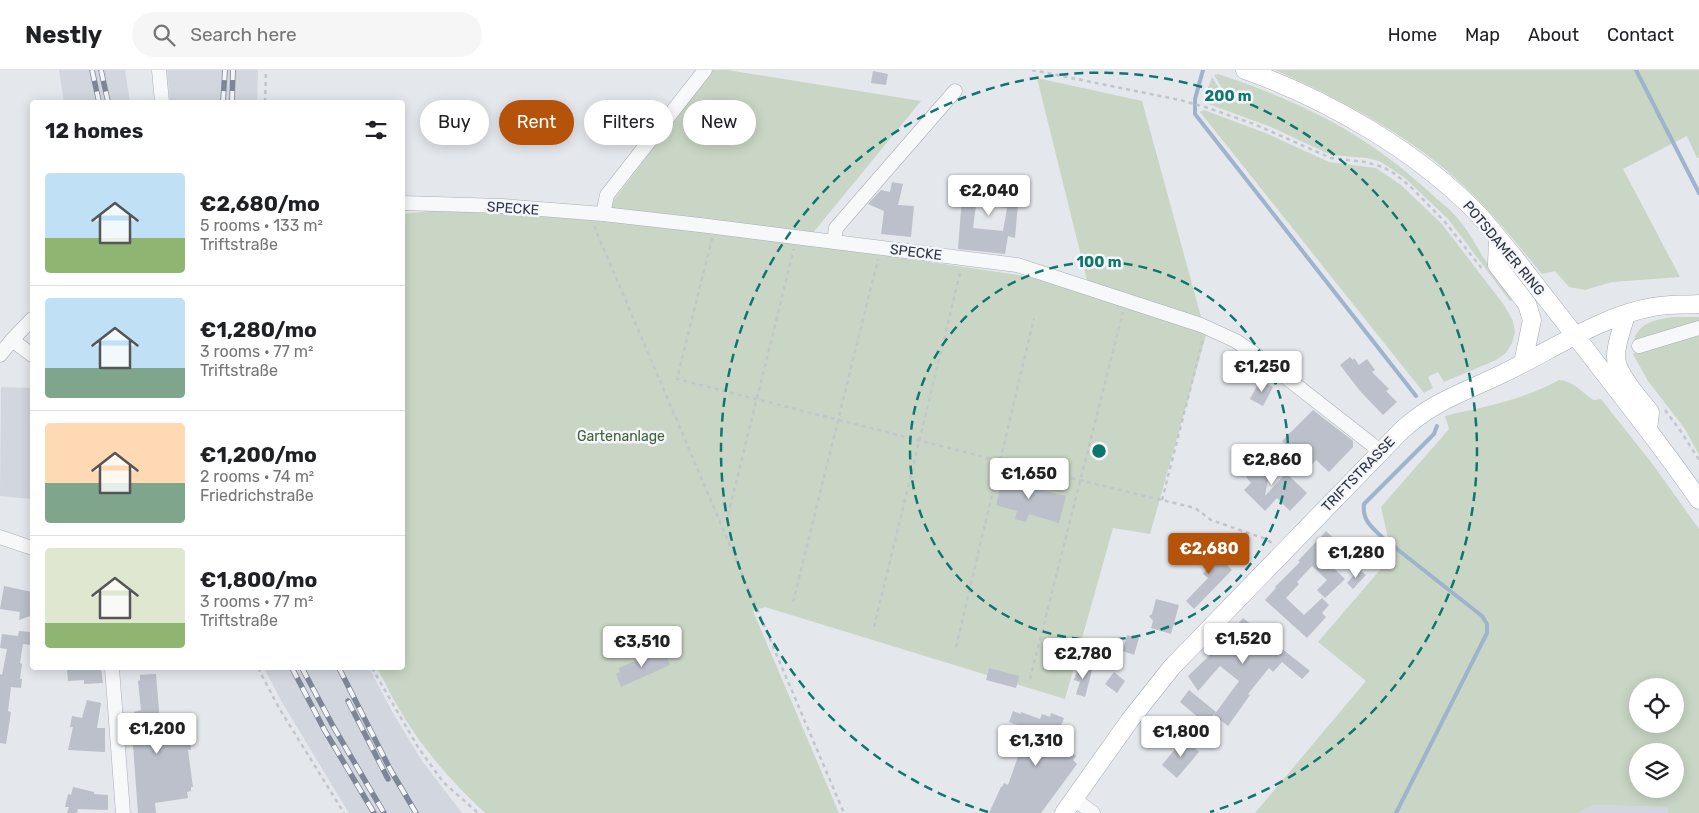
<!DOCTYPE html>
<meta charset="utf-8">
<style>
body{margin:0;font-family:Rubik,sans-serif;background:#f6f6f6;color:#202124;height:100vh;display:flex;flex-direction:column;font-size:19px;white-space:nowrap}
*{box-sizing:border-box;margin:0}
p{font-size:16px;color:#757577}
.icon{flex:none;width:28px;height:28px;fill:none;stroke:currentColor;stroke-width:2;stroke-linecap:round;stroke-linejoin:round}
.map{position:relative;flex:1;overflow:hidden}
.details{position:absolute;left:30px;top:30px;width:375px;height:570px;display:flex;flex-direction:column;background:#fff;border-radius:5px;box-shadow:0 2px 12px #0003}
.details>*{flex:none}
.top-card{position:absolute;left:420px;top:30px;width:475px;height:45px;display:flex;gap:10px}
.controls{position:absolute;left:1629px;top:608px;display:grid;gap:10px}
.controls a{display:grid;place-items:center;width:55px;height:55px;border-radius:50%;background:#fff;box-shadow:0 2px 12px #0003;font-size:25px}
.price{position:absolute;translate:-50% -42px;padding:0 11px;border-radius:5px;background:#fff;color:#222;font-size:16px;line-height:32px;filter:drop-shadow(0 1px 2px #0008)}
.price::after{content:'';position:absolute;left:50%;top:30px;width:15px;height:11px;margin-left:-8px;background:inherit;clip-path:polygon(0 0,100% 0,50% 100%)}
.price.active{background:#b45309;color:#fff}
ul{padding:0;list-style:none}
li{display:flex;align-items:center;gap:15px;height:125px;padding:0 15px}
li+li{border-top:1px solid #e0e0e0}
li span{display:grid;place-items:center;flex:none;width:140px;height:100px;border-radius:5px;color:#555}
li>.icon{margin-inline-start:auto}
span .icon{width:60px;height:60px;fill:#fffc;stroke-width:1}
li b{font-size:21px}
h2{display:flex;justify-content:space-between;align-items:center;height:60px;padding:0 15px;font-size:21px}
.pill{padding:0 18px;border-radius:22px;background:#fff;box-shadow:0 2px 12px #0003;font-size:18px;line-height:45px}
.pill.active{background:#b45309;color:#fff}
header{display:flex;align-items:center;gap:30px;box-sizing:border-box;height:70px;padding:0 25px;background:#fff;border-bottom:1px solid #e0e0e0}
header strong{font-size:24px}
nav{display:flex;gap:28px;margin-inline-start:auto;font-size:18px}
.search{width:350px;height:45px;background:#f6f6f6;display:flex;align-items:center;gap:12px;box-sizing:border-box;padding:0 18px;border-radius:28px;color:#757577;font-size:19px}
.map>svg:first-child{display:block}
.built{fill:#d2d6de}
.green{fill:#c9d6c5;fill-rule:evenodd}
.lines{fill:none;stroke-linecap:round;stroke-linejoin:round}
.stream{stroke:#9fb4cc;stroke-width:4}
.building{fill:#bbc0ca;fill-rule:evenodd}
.minor-casing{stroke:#a9aeb7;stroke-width:15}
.major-casing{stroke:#a3abb8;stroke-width:19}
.path{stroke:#c2c5cb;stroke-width:2.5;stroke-dasharray:4 4;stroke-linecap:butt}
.minor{stroke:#f7f8fa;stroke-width:14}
.major{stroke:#fff;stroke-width:18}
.rail-casing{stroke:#7d8696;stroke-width:5.5}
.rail{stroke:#f4f6f9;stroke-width:4;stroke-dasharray:11;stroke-linecap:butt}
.ring{fill:none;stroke:#0f766e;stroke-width:2.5;stroke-dasharray:9 6}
.labels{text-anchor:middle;stroke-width:5;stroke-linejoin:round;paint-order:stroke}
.street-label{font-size:14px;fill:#2b3445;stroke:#f4f6f9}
.park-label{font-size:14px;fill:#3f6138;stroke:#f4f6f9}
.centre{fill:#0f766e;stroke:#f4f6f9;stroke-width:2.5}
.ring-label{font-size:15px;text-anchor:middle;font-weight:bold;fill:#0f766e;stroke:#f4f6f9;stroke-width:5;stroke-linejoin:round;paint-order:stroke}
</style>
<header>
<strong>Nestly</strong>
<div class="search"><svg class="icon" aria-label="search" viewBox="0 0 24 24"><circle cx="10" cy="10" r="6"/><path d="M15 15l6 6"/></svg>Search here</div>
<nav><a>Home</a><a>Map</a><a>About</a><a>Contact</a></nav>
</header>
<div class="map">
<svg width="1699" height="743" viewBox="0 0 1699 743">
<rect width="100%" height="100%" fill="#e4e7ec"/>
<path class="built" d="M59 0H125L130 32H64Z
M167 0H258L257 32H170Z
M1 317 32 318V429L0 426Z
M264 598H369L394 645 422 691 462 743H349L283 634Z
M1593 735 1667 737 1668 743H1578Z"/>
<path class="green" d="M713 0H727L921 31 812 164 820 176 1012 204 1089 218 1037 8 1142 31 1206 265 1150 464 1113 458 1065 629 765 537 753 541 839 743H485C453 713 423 680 401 642 392 628 385 612 377 598H402L403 144 437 140 600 148Z
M1275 0H1699V88H1697L1687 66 1623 99 1680 207 1612 212 1585 220 1569 217 1555 201 1542 204C1521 179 1500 152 1477 129 1424 73 1345 31 1275 0Z
M1218 4C1299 31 1364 62 1427 120 1439 131 1453 141 1462 154 1471 165 1477 178 1485 190 1495 203 1507 215 1516 229L1510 231 1448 149 1406 109 1392 99 1379 91 1367 88 1331 85 1271 57 1203 32 1212 7 1226 29 1228 28 1214 5Z
M1204 40 1268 64 1329 92 1376 98 1401 115 1442 154 1504 235 1513 251 1515 262 1512 273 1506 283 1496 290 1444 312 1438 302 1428 307 1433 318 1424 323 1200 42Z
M1673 247H1699V252L1634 270C1639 252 1656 250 1673 247Z
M1699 261V385L1685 359 1648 311 1633 284 1639 279Z
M1559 310C1574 311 1582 323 1594 330L1601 329 1654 396 1699 459V743H1668L1667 737 1593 735 1578 743H1255L1366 611 1318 572 1392 486 1381 437 1449 359 1445 346C1484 337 1523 330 1559 310ZM1638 616H1675V654H1638ZM1638 681H1675V719H1638Z"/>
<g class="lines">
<path class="stream" d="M1203 0 1195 29V44L1416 326
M1636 0 1699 123
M1396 743 1487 563V554L1482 546 1383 468C1372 457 1362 451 1364 434L1434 364 1437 356"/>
</g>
<path class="building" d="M873 1 888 4 886 15 871 13Z
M993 108 1020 111 1015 168 1008 166 1005 184 958 179 962 127 965 118H992ZM976 135 1007 138 1003 161 973 158Z
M892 112 903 114 898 135 914 136 911 167 881 164 884 141 868 134 881 120 890 122Z
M1350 287 1353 290 1354 288 1359 295 1367 289 1375 300 1372 302 1389 319 1386 321 1397 332 1383 345 1360 321 1340 295Z
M1260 310 1273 317 1263 336 1250 329Z
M1313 340 1353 371V377L1329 402 1316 390 1310 397 1282 371Z
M1259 380 1273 382 1265 426 1286 403 1307 423 1290 441 1277 428 1265 441 1244 420 1251 413 1246 407 1256 398Z
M1004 403 1022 407 1020 415 1066 426 1059 453 1029 444 1026 452 1015 449 1017 441 996 435Z
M1326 461 1340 474 1325 490 1345 509 1325 528 1317 520 1327 510 1312 496 1297 512 1299 514 1286 528 1304 545 1322 528 1329 535 1322 543 1326 547 1307 568 1265 530 1276 518 1275 517 1300 492 1298 491Z
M1188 476 1216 483 1232 500 1194 539 1186 531 1208 508 1203 504 1208 498Z
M1359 499 1366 505 1353 519 1347 513Z
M4 516 32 522V540H31L30 546 19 550 20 542 0 539Z
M1156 529 1179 535 1171 564 1151 558 1153 551 1149 546 1152 544Z
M1243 548 1310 601 1302 609 1282 592 1273 602 1269 598 1248 624 1250 625 1228 656 1214 645 1239 611 1220 596 1198 621 1188 606 1208 587 1221 570 1223 571Z
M19 561 31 562 30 575 23 574 20 593 22 594 20 609H22L21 618 11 617 8 641 11 642 6 674 0 673V604L2 605 7 579 0 578 2 564 18 566Z
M1127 565 1139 568 1134 585 1123 581Z
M663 579 670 595 621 617 616 604 620 602 619 598Z
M1085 594 1093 597 1085 627 1076 624 1080 612 1074 610 1078 598 1084 600Z
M67 598H101L103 613 84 614V610L68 611Z
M989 598 1019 606 1016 618 986 610Z
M1114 602 1125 611 1117 623 1105 614Z
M156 604 160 652 150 653 151 674 190 667 191 680H188L193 717H191V721L187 722 188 728 155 733 156 743H138L131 648 135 647 134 642 141 640 138 611 140 610V605Z
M1189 620 1216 642 1206 654 1180 632Z
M87 630 101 633 97 658H105V682L68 680 73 657H70L72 646 82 648Z
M1013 641 1021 644V642L1040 649 1042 644 1050 647 1051 643 1064 648 1060 659 1065 661 1060 675 1076 686 1073 690 1077 694 1041 743H989L1001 717H1002L1004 713 1008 715 1021 678 1025 679 1031 660 1009 652Z
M1184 668 1199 682 1177 708 1162 695Z
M73 717 94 722V724L108 725V740L78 739 77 743H67L69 737H65L68 724 71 725Z"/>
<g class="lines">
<g class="minor-casing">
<path id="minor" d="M159 0 162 32
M402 133 502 136 603 144 700 155 1017 195 1201 255 1236 271 1269 294 1370 373 1380 382
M603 144 607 125 705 0
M834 172 836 158 955 21
M12 270 32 285
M1639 276 1699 258
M0 285 12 270 32 249
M0 467 32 478
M112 598 123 743
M1074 729 1093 743"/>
</g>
<g class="major-casing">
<path id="major" d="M1245 0C1327 29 1417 81 1478 144 1491 158 1502 173 1514 187 1540 220 1565 253 1591 286 1627 333 1665 380 1699 430
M1498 168 1497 195 1527 234 1532 250 1523 293
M1626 244C1623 257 1616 272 1616 286 1615 303 1640 329 1650 342L1648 360
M1064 743 1130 650 1172 597 1402 360C1435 330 1465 322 1504 303 1550 281 1603 245 1653 237 1668 234 1684 235 1699 234"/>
</g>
<path class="path" d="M1032 0 1180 30 1205 37 1254 54 1331 88 1365 92 1383 97 1395 104 1412 118 1445 152 1483 200
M265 32 266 0
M594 156 844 743
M712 168 677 309 1000 391 1195 438 1211 450 1266 469 1272 473
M1665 340 1682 363 1699 390
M1162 430 1203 269
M728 445 794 179
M793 532 878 189
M874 557 960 203
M956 577 1034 248
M258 598 279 638 344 743
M372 598 418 677 443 712 478 743
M1030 609 1123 242"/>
<use href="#minor" class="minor"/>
<use href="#major" class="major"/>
<g class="rail-casing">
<path id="rail" d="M92 0 99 32
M101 0 108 32
M223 32 225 0
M232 32 233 0
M292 598 325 661 374 743
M302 598 333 656 384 743
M339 598 390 699 416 743
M348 631 388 709"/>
</g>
<use href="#rail" class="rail"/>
</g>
<g class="ring">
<circle cx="1099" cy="381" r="189"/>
<path d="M988 742A378 378 0 1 1 1210 742"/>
</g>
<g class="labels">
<g class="street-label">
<text transform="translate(513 138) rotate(4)" y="5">SPECKE</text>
<text transform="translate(1504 178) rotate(50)" y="5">POTSDAMER RING</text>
<text transform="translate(916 182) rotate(7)" y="5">SPECKE</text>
<text transform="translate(1358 404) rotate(-46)" y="5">TRIFTSTRASSE</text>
</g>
<g class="park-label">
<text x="621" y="371">Gartenanlage</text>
</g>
</g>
<circle cx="1099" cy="381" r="8" class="centre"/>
<g class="ring-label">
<text x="1228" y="31">200 m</text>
<text x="1099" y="197">100 m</text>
</g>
</svg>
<div class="controls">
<a><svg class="icon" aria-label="locate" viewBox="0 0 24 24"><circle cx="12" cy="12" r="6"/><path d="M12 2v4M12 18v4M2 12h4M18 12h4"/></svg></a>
<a><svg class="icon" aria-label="layers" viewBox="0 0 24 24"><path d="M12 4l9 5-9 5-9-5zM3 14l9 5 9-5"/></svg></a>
</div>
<b class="price" style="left:989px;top:147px">€2,040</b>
<b class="price" style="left:1262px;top:323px">€1,250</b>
<b class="price" style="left:1272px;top:416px">€2,860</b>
<b class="price" style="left:1029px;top:430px">€1,650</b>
<b class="price active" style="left:1209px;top:505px">€2,680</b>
<b class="price" style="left:1356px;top:509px">€1,280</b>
<b class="price" style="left:1243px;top:595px">€1,520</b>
<b class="price" style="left:642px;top:598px">€3,510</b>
<b class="price" style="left:1083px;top:610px">€2,780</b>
<b class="price" style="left:157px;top:685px">€1,200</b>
<b class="price" style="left:1181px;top:688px">€1,800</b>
<b class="price" style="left:1036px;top:697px">€1,310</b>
<div class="top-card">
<a class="pill">Buy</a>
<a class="pill active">Rent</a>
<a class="pill">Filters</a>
<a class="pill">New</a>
</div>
<section class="details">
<h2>12 homes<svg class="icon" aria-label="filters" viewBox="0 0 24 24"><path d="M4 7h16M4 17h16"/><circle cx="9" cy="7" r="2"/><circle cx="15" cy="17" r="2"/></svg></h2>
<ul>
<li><span style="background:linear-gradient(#bfe0f5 65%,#8fb573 0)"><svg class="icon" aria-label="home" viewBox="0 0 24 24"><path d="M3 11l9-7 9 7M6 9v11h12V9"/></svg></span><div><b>€2,680/mo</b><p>5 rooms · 133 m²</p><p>Triftstraße</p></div></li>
<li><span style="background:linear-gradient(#bfe0f5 70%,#7fa58c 0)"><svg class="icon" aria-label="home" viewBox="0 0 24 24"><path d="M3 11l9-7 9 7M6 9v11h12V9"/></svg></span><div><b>€1,280/mo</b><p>3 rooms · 77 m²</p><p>Triftstraße</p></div></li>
<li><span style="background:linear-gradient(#ffd9b3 60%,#7fa58c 0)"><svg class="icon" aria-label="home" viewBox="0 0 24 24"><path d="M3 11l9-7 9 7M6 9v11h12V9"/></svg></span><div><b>€1,200/mo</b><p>2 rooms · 74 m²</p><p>Friedrichstraße</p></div></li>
<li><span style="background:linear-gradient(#dfe7d0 75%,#8fb573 0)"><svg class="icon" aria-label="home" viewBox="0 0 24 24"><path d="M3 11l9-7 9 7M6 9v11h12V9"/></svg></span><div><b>€1,800/mo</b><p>3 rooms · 77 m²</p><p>Triftstraße</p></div></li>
</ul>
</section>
</div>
